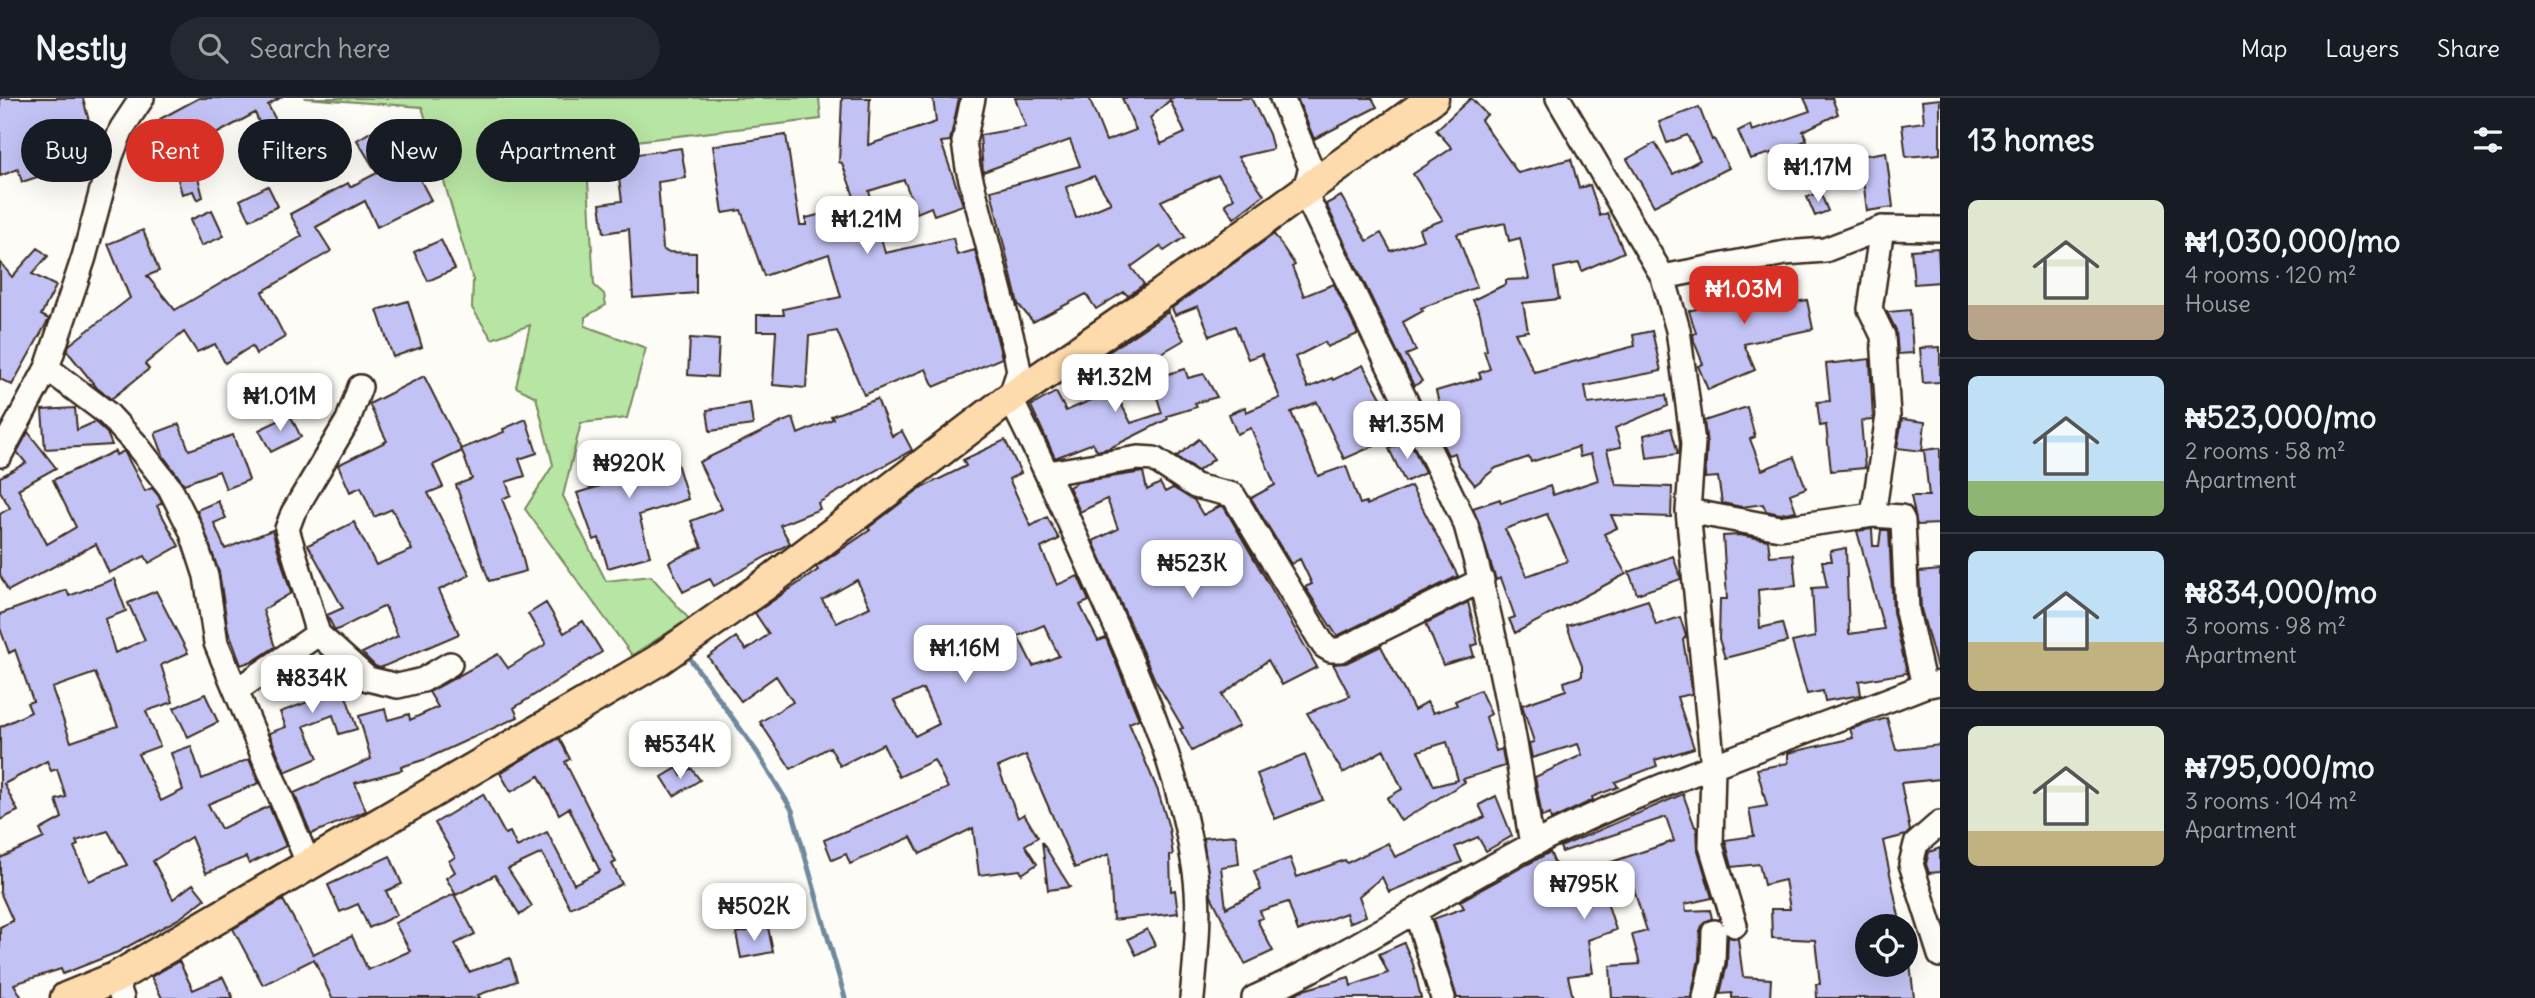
<!DOCTYPE html>
<meta charset="utf-8">
<style>
body{margin:0;font-family:Delius,sans-serif;background:#242831;color:#f1f3f6;height:100vh;display:flex;flex-direction:column;font-size:26px;white-space:nowrap}
*{box-sizing:border-box;margin:0}
p{font-size:23px;color:#9ea1a6}
.icon{flex:none;width:38px;height:38px;fill:none;stroke:currentColor;stroke-width:2;stroke-linecap:round;stroke-linejoin:round}
.map{position:relative;flex:1;overflow:hidden}
.sheet{display:flex;flex-direction:column;background:#171b24;width:595px}
.sheet>*{flex:none}
.banner{position:absolute;left:21px;top:21px;width:665px;height:63px;display:flex;gap:14px}
.fabs{position:absolute;left:1855px;top:816px;display:grid;gap:14px}
.fabs a{display:grid;place-items:center;width:63px;height:63px;border-radius:50%;background:#171b24;box-shadow:0 7px 28px #0002;font-size:35px}
.price{position:absolute;translate:-50% -60px;padding:0 16px;border-radius:14px;background:#fff;color:#222;font-size:23px;line-height:46px;filter:drop-shadow(0 2px 4px #0008)}
.price::after{content:'';position:absolute;left:50%;top:42px;width:21px;height:16px;margin-left:-10px;background:inherit;clip-path:polygon(0 0,100% 0,50% 100%)}
.price.on{background:#d93025;color:#fff}
ul{padding:0;list-style:none}
li{display:flex;align-items:center;gap:21px;height:175px;padding:0 28px}
li+li{border-top:2px solid #363941}
li span{display:grid;place-items:center;flex:none;width:196px;height:140px;border-radius:10px;color:#555}
li>.icon{margin-inline-start:auto}
span .icon{width:84px;height:84px;fill:#fffc;stroke-width:1}
li b{font-size:30px}
h2{display:flex;justify-content:space-between;align-items:center;height:84px;padding:0 28px;font-size:30px}
.chip{padding:0 24px;border-radius:32px;background:#171b24;box-shadow:0 7px 28px #0002;font-size:24px;line-height:63px}
.chip.on{background:#d93025;color:#fff}
header{display:flex;align-items:center;gap:42px;box-sizing:border-box;height:98px;padding:0 35px;background:#171b24;border-bottom:2px solid #363941}
header strong{font-size:33px}
nav{display:flex;gap:38px;margin-inline-start:auto;font-size:24px}
.search{width:490px;height:63px;background:#242831;display:flex;align-items:center;gap:18px;box-sizing:border-box;padding:0 24px;border-radius:38px;color:#9ea1a6;font-size:26px}
main{display:flex;flex:1;min-height:0}
.map>svg:first-child{display:block}
.green{fill:#b7e5a3;stroke:#798860;stroke-width:2}
.lines{fill:none;stroke-linecap:round;stroke-linejoin:round}
.stream{stroke:#70899d;stroke-width:5}
.building{fill:#c2c2f4;stroke:#3b2a1e;stroke-width:2;fill-rule:evenodd}
.minor-casing{stroke:#3b2a1e;stroke-width:28}
.major-casing{stroke:#3b2a1e;stroke-width:35}
.minor{stroke:#fdfcf7;stroke-width:23}
.major{stroke:#fedbac;stroke-width:30}
</style>
<header>
<strong>Nestly</strong>
<div class="search"><svg class="icon" aria-label="search" viewBox="0 0 24 24"><circle cx="10" cy="10" r="6"/><path d="M15 15l6 6"/></svg>Search here</div>
<nav><a>Map</a><a>Layers</a><a>Share</a></nav>
</header>
<main>
<div class="map">
<svg width="1940" height="900" viewBox="0 0 1940 900">
<rect width="100%" height="100%" fill="#fdfcf7"/>
<filter id="ink" filterUnits="userSpaceOnUse"><feTurbulence type="fractalNoise" baseFrequency=".0143" numOctaves="2"/><feDisplacementMap in="SourceGraphic" scale="14" xChannelSelector="R" yChannelSelector="G"/><feConvolveMatrix kernelMatrix="1 2 1 2 8 2 1 2 1" color-interpolation-filters="sRGB"/></filter>
<g filter="url(#ink)">
<path class="green" d="M304 0H819L821 21 586 49 594 187 604 196 606 207 585 219V228L646 250 627 320 581 325 563 398 606 483 651 478 689 521 632 557 525 411 553 367 536 299 516 289 530 227 492 241 472 210 473 182 422 9Z"/>
<g class="lines">
<path class="stream" d="M686 555 757 654 792 712 845 900"/>
</g>
<path class="building" d="M0 0H83L92 35 57 43 65 70 22 84 18 71 0 78Z
M199 0H280L268 7 277 24 262 31 255 15 203 43 208 53 193 60 203 99 197 102 193 93 182 96 177 78 185 76 160 21Z
M842 0H870L868 47 936 24 933 0H959L950 43 941 44 963 107 934 117 931 109 917 115 904 82 869 93 885 155 953 140 957 157 975 152 1002 260 934 289 926 271 864 297 837 233 809 238 806 290 773 287 776 233H757V217H784L783 211 841 199 829 156 764 178 741 112 723 115 713 48 786 37 800 127H806V120L857 107 842 65 839 64Z
M1015 0H1089L1106 43 1136 32 1122 0H1251L1269 36 1273 51 1238 59 1264 97 1234 120 1225 106 1234 100 1218 77 1161 103 1185 139 1164 153 1160 148 1131 169 1144 186 1128 198 1124 194 1096 211 1086 196 1033 224 1018 206 991 93 1080 68 1070 42 983 74 980 37 1026 29ZM1170 2 1185 35 1161 46 1150 20ZM1094 78 1111 105 1076 120 1066 89Z
M1297 0H1372L1377 9 1314 41Z
M1471 0 1487 17 1481 22 1518 75 1571 61 1579 90 1590 87 1600 118 1607 115 1624 154 1582 173 1579 165 1554 170 1559 201 1523 205 1528 233 1515 235 1534 274 1635 248 1633 237 1652 233 1661 273 1585 288 1588 306 1666 297 1668 308 1615 330 1621 349 1607 352 1616 387 1672 389 1671 419 1611 417 1617 430 1604 436 1626 476 1515 535 1509 521 1515 519 1501 480 1496 482 1473 410 1500 401 1501 405 1550 388 1553 397 1598 382 1591 356 1580 359 1578 349 1531 364 1529 359 1496 370 1475 387 1458 366 1455 355 1448 357 1428 318 1441 314 1436 293 1481 280 1479 275 1490 271 1484 253 1487 252 1480 216 1473 202 1506 186V182L1529 181 1520 140 1509 143 1505 125 1457 136 1477 189 1421 210 1423 213 1403 224 1416 253 1406 257 1422 283 1414 288 1326 106 1341 98 1367 143 1381 135 1391 153 1423 142 1419 131 1443 122 1413 76 1452 50 1436 32ZM1547 416 1568 463 1527 478 1505 431Z
M1804 0H1832L1838 16 1803 33 1807 42 1798 46 1805 82 1777 88 1771 55 1750 61 1738 33 1750 27 1752 33 1810 13Z
M1940 1V56L1906 59 1902 27 1924 24 1922 3Z
M1699 9 1712 42 1714 41 1729 70 1654 108 1627 61 1655 45 1673 76 1700 62 1687 37 1667 45 1659 24Z
M389 23 431 102 377 129 365 103 316 129 331 153 262 194 285 239 256 256 252 248 225 265 215 246 197 254 184 234 145 266 149 271 111 301 97 290 67 253 69 247 130 200 108 146 143 132 159 173 147 178 175 212 302 138 290 116 348 85 350 89 377 75 357 42Z
M681 50 686 80 658 84 663 151 667 154 696 155V195L633 200 629 131 604 135 600 106 622 103 616 59Z
M1886 54 1893 109 1867 113 1860 58Z
M268 88 278 108 250 122 240 102Z
M1820 94 1828 113 1815 118 1807 99Z
M212 112 224 138 201 148 190 122Z
M1274 136 1295 167 1292 169 1304 198 1334 186 1358 236 1327 249 1325 244 1295 259 1308 290 1332 280 1333 282 1363 267 1385 307 1364 322 1376 347 1344 361 1317 304 1291 314 1318 378 1346 368 1360 406 1366 404 1367 407 1411 388 1458 478 1337 538 1305 489 1312 486 1300 461 1291 466 1251 400 1275 387 1251 330 1237 336 1229 316 1245 309 1246 314 1280 300 1262 256 1248 261 1235 228 1210 238 1198 208 1175 217 1172 210Z
M441 142 455 171 428 183 414 154Z
M38 150 48 158 32 176 56 188 41 217 49 221 12 287 0 281V164L12 179Z
M1938 150 1940 184 1914 186 1911 152Z
M1773 172 1785 206 1807 202 1813 231 1744 246 1755 272 1708 292 1698 268 1703 266 1694 243 1693 236 1696 235 1689 213 1738 199 1731 181Z
M408 203 422 249 393 259 377 212Z
M1910 212 1913 255 1898 256 1896 232 1887 214Z
M1168 214 1184 242 1146 264 1144 257 1115 282 1092 295 1076 276Z
M690 240 719 242 717 279 688 277Z
M1940 249V284L1923 285 1920 250Z
M1870 261 1873 322 1861 323 1865 370 1831 373 1826 327 1820 328 1817 304 1830 303 1826 266Z
M1185 271 1188 280 1204 276 1217 299 1195 305 1197 309 1167 318 1168 321 1110 350 1097 353 1093 345 1055 360 1031 308 1056 294 1066 313 1114 292 1131 325 1162 315 1151 281Z
M424 278 461 351 504 334 503 331 526 321 537 355 519 361 525 378 506 384 511 397 502 401 518 441 526 473 489 483 456 387 472 381 462 353 433 367 443 389 428 395 470 477 439 492 459 536 380 570 375 568 362 555 398 538 385 508 335 533 327 517 343 510 308 447 354 424 376 467 412 452 392 411 374 419 361 389 350 394 338 367 387 343 369 306Z
M877 301 892 338 902 333 912 352 818 405 820 411 780 427 790 445 714 488 710 481 683 494 669 464 702 449 691 423 722 411 699 364 782 324 793 320 798 336 833 321 831 318Z
M750 305 753 327 710 333 707 312Z
M1747 309 1755 339 1750 341 1762 372 1794 359 1806 390 1790 396 1796 413 1780 416 1766 413 1763 406 1742 409 1722 405 1718 379 1705 380 1707 346 1704 323Z
M75 310 77 332 95 324 107 335 112 347 45 351 42 312Z
M290 317 301 339 271 354 259 332Z
M1902 321 1925 324 1922 353 1897 350Z
M179 326 189 352 233 337 249 382 226 391 219 373 184 386 164 359 155 335Z
M1671 330 1678 356 1647 360 1644 337Z
M28 334 56 370 18 391 47 446 76 429 53 382 115 353 116 357 124 353 145 393 152 390 158 397 162 405 157 408 179 448 149 465 145 458 109 475 96 446 8 493 0 477V416L10 410 0 393V379L26 365 17 354Z
M1199 341 1214 361 1198 373 1176 359Z
M1005 342 1021 375 1009 381 1031 428 1047 419 1059 441 1041 450 1057 487 1078 478 1089 503 1080 507 1098 543 1106 540 1139 621 1129 625 1158 693 1169 730 1173 757H1170L1171 793 1175 792 1178 815 1113 822 1109 756 1075 770 1026 657 998 669 1018 720 1024 716 1038 739 1025 747 1037 766 1022 776 1020 772 979 777 973 730 920 756 911 739 850 766 846 756 832 762 824 742 948 690 934 662 899 679 883 646 840 668 830 649 791 671 760 624 793 604 776 578 741 603 708 559 736 539 746 552 769 536 755 515 818 472 816 469 870 432 868 430 919 391 966 368 963 362ZM857 482 870 509 837 525 822 502ZM1044 527 1059 558 1033 568 1018 538ZM923 591 939 626 915 638 894 603Z
M1405 343 1407 347 1411 345 1425 375 1405 384 1389 351Z
M616 347 623 366 672 349 688 401 639 417 650 458 608 470 599 440 594 442 577 395 600 388 588 357Z
M1940 350V426L1917 427 1911 398H1929L1924 352Z
M1143 374 1147 392 1160 385 1165 394 1173 390 1194 402 1203 417 1220 408 1224 409 1317 569 1282 587 1268 562 1222 597 1239 628 1192 653 1180 631 1183 630 1155 582 1093 443 1118 431 1107 401 1080 414 1069 389 1078 384Z
M218 403 226 420 214 425 225 451 272 432 291 495 263 512 275 549 255 562 241 567 228 532 219 474 197 412Z
M1872 431 1873 448H1879L1881 432H1889L1893 514 1907 575 1859 583 1861 597 1825 603 1823 593 1807 596 1792 544 1815 539 1812 490 1827 489 1822 463H1832L1830 453 1846 450 1849 536 1884 531 1857 433Z
M1739 437 1768 442 1770 458 1793 456 1796 488 1758 492 1760 530 1782 525 1787 544 1725 560 1719 541 1720 501H1727L1723 438Z
M1673 458 1681 481 1637 496 1629 474Z
M1940 472V570H1937L1921 511 1919 474Z
M114 481 126 513 105 521 115 555 145 542 128 505 156 493 188 555 161 567 173 604 146 613 160 648 138 656 161 703 183 692 171 655 191 648 202 681 249 661 259 685 208 706 221 731 269 708 286 748 249 766 246 759 206 775 191 739 153 763 173 801 193 786 205 801 180 820 118 854 63 876 61 871 14 886 22 900H0V829L13 823 0 794V760L44 740 40 732 62 720 56 702 66 699 57 671 51 673 47 663 4 686 18 713 0 722V629L31 614 27 605 33 603 15 552 9 555 0 530V516L67 492 69 498ZM95 575 118 628 71 644 52 590ZM108 733 127 767 89 783 74 749 78 747 76 743Z
M1648 502 1656 527 1680 519 1686 538 1683 542 1692 596 1677 599 1694 650 1655 662 1657 668 1615 684 1618 689 1592 699 1593 702 1551 722 1550 716 1542 719 1535 679 1582 657 1578 646 1532 660 1529 645 1534 644 1522 607 1566 592 1564 584 1582 578V568L1567 528Z
M1468 504 1478 546 1471 548 1474 558 1443 567 1426 525Z
M546 505 564 535 583 523 602 554 514 610 518 619 426 661 401 669 402 672 355 685 366 713 311 736 294 695 371 661 359 618 385 611 388 622 409 616 410 622 438 609 429 594 498 556 508 570 546 546 528 516Z
M1381 548 1414 612 1427 604 1433 615 1457 607 1455 603 1480 592 1491 616 1486 619 1496 653 1502 651 1505 668 1463 681 1465 684 1401 723 1387 700 1402 691 1384 652 1343 675 1307 615 1350 598 1333 566 1346 565ZM1447 644 1458 682 1434 688 1418 653Z
M327 563 337 571 357 631 339 636 333 617 304 628 318 660 285 674 269 635 286 629 280 614 308 604 298 572Z
M205 596 218 624 188 639 174 610Z
M1887 620 1896 652 1940 647V681L1901 685 1910 733 1906 737 1883 743 1901 828H1867V866H1910L1914 900H1817L1816 886H1820L1815 842 1772 840 1771 811H1790L1785 782 1764 787 1759 766 1732 769 1725 742 1754 738 1749 711 1767 708 1757 671 1788 665V655L1853 640 1850 631Z
M559 640 570 661 565 664 616 764 612 766 622 786 570 810 542 755 508 771 532 808 520 817 495 777 456 797 446 780 455 774 449 763 455 759 435 725 483 696 505 736 510 734 517 749 547 734 574 786 600 773 569 710 559 716 539 678 511 694 500 675Z
M1305 657 1323 702 1275 721 1257 676Z
M677 670 681 677 691 670 700 682 674 698 662 679Z
M1683 696 1695 729H1697L1698 752 1712 800 1685 806 1686 813 1710 812 1712 820 1703 826 1700 833 1699 861 1691 900H1612L1610 868 1640 866 1632 837 1647 833 1633 789 1606 801 1616 832 1588 842 1593 875 1568 878 1573 900H1457L1433 821 1464 810 1460 803 1550 754 1561 781 1674 743 1666 719 1562 754 1560 749Z
M1496 698 1512 738 1486 753 1478 739 1455 749 1462 764 1389 794 1382 779 1359 798 1366 818 1349 825 1346 815 1298 833 1288 804 1260 813 1263 820 1257 822 1273 853 1245 866 1211 798 1203 740 1236 737 1239 766 1221 769 1226 810 1261 792 1254 773 1290 760 1297 779 1345 762 1347 765 1388 745 1395 759 1485 719 1479 707Z
M1042 744 1070 789 1048 792Z
M1940 750V774L1929 775 1926 766 1929 754Z
M390 758 402 786 386 793 397 817 369 830 358 806 340 814 328 787Z
M454 796 475 836 455 846 469 874 510 860 517 883 478 897 480 900H332L314 861 263 887 233 831 283 802 313 856 352 838 368 872 410 853 395 825Z
M768 829 773 854 741 860 736 835Z
M1147 831 1155 847 1136 857 1128 841Z
M1728 839 1738 841 1743 879 1771 881 1770 900H1732V895L1720 896 1727 866Z
M1404 845 1413 866 1421 900H1291L1300 893 1349 879 1351 888 1388 875 1379 856Z
M179 863 193 892 223 879 233 900H162L151 879Z"/>
<g class="lines">
<g class="minor-casing">
<path id="minor" d="M973 0 964 44 968 70 1015 252 1019 273 1010 300C1043 365 1073 431 1102 497 1143 588 1180 674 1195 773 1201 815 1196 858 1192 900
M1282 0 1311 70 1304 93 1466 427C1496 533 1515 639 1532 747
M1558 0 1663 179 1678 232 1693 345 1688 413 1713 670 1711 748 1735 827
M1663 179 1785 155 1825 152 1882 130 1940 131
M47 270 108 316 135 345 170 390 191 432 206 478 216 545 309 767
M360 289 348 322 293 415 287 431 318 536 368 581 398 588 423 582 450 566
M0 357 47 270 84 159 111 58 122 30 142 0
M1048 375 1138 360 1154 361 1195 388 1233 397 1324 548 1331 552H1340L1482 482
M1688 413 1780 430 1873 417 1901 419 1903 423 1907 513 1924 588
M1873 417 1888 318 1883 238 1870 211 1882 130
M237 592 318 536
M1940 725 1916 746 1911 766 1940 857
M1416 814 1443 900
M115 880 122 900
M1254 900C1351 856 1438 796 1532 747 1654 684 1796 639 1924 588L1940 585
M1705 900 1713 863 1714 834"/>
</g>
<g class="major-casing">
<path id="major" d="M66 900 115 880 657 563 762 489 1010 300 1163 195 1433 0"/>
</g>
<use href="#minor" class="minor"/>
<use href="#major" class="major"/>
</g>
</g>
</svg>
<div class="fabs">
<a><svg class="icon" aria-label="locate" viewBox="0 0 24 24"><circle cx="12" cy="12" r="6"/><path d="M12 2v4M12 18v4M2 12h4M18 12h4"/></svg></a>
</div>
<b class="price" style="left:1818px;top:106px">₦1.17M</b>
<b class="price" style="left:867px;top:158px">₦1.21M</b>
<b class="price on" style="left:1744px;top:228px">₦1.03M</b>
<b class="price" style="left:1115px;top:316px">₦1.32M</b>
<b class="price" style="left:280px;top:335px">₦1.01M</b>
<b class="price" style="left:1407px;top:363px">₦1.35M</b>
<b class="price" style="left:629px;top:402px">₦920K</b>
<b class="price" style="left:1192px;top:502px">₦523K</b>
<b class="price" style="left:965px;top:587px">₦1.16M</b>
<b class="price" style="left:312px;top:617px">₦834K</b>
<b class="price" style="left:680px;top:683px">₦534K</b>
<b class="price" style="left:1584px;top:823px">₦795K</b>
<b class="price" style="left:754px;top:845px">₦502K</b>
<div class="banner">
<a class="chip">Buy</a>
<a class="chip on">Rent</a>
<a class="chip">Filters</a>
<a class="chip">New</a>
<a class="chip">Apartment</a>
</div>
</div>
<section class="sheet">
<h2>13 homes<svg class="icon" aria-label="filters" viewBox="0 0 24 24"><path d="M4 7h16M4 17h16"/><circle cx="9" cy="7" r="2"/><circle cx="15" cy="17" r="2"/></svg></h2>
<ul>
<li><span style="background:linear-gradient(#dfe7d0 75%,#b9a48a 0)"><svg class="icon" aria-label="home" viewBox="0 0 24 24"><path d="M3 11l9-7 9 7M6 9v11h12V9"/></svg></span><div><b>₦1,030,000/mo</b><p>4 rooms · 120 m²</p><p>House</p></div></li>
<li><span style="background:linear-gradient(#bfe0f5 75%,#8fb573 0)"><svg class="icon" aria-label="home" viewBox="0 0 24 24"><path d="M3 11l9-7 9 7M6 9v11h12V9"/></svg></span><div><b>₦523,000/mo</b><p>2 rooms · 58 m²</p><p>Apartment</p></div></li>
<li><span style="background:linear-gradient(#bfe0f5 65%,#c2b280 0)"><svg class="icon" aria-label="home" viewBox="0 0 24 24"><path d="M3 11l9-7 9 7M6 9v11h12V9"/></svg></span><div><b>₦834,000/mo</b><p>3 rooms · 98 m²</p><p>Apartment</p></div></li>
<li><span style="background:linear-gradient(#dfe7d0 75%,#c2b280 0)"><svg class="icon" aria-label="home" viewBox="0 0 24 24"><path d="M3 11l9-7 9 7M6 9v11h12V9"/></svg></span><div><b>₦795,000/mo</b><p>3 rooms · 104 m²</p><p>Apartment</p></div></li>
</ul>
</section>
</main>
